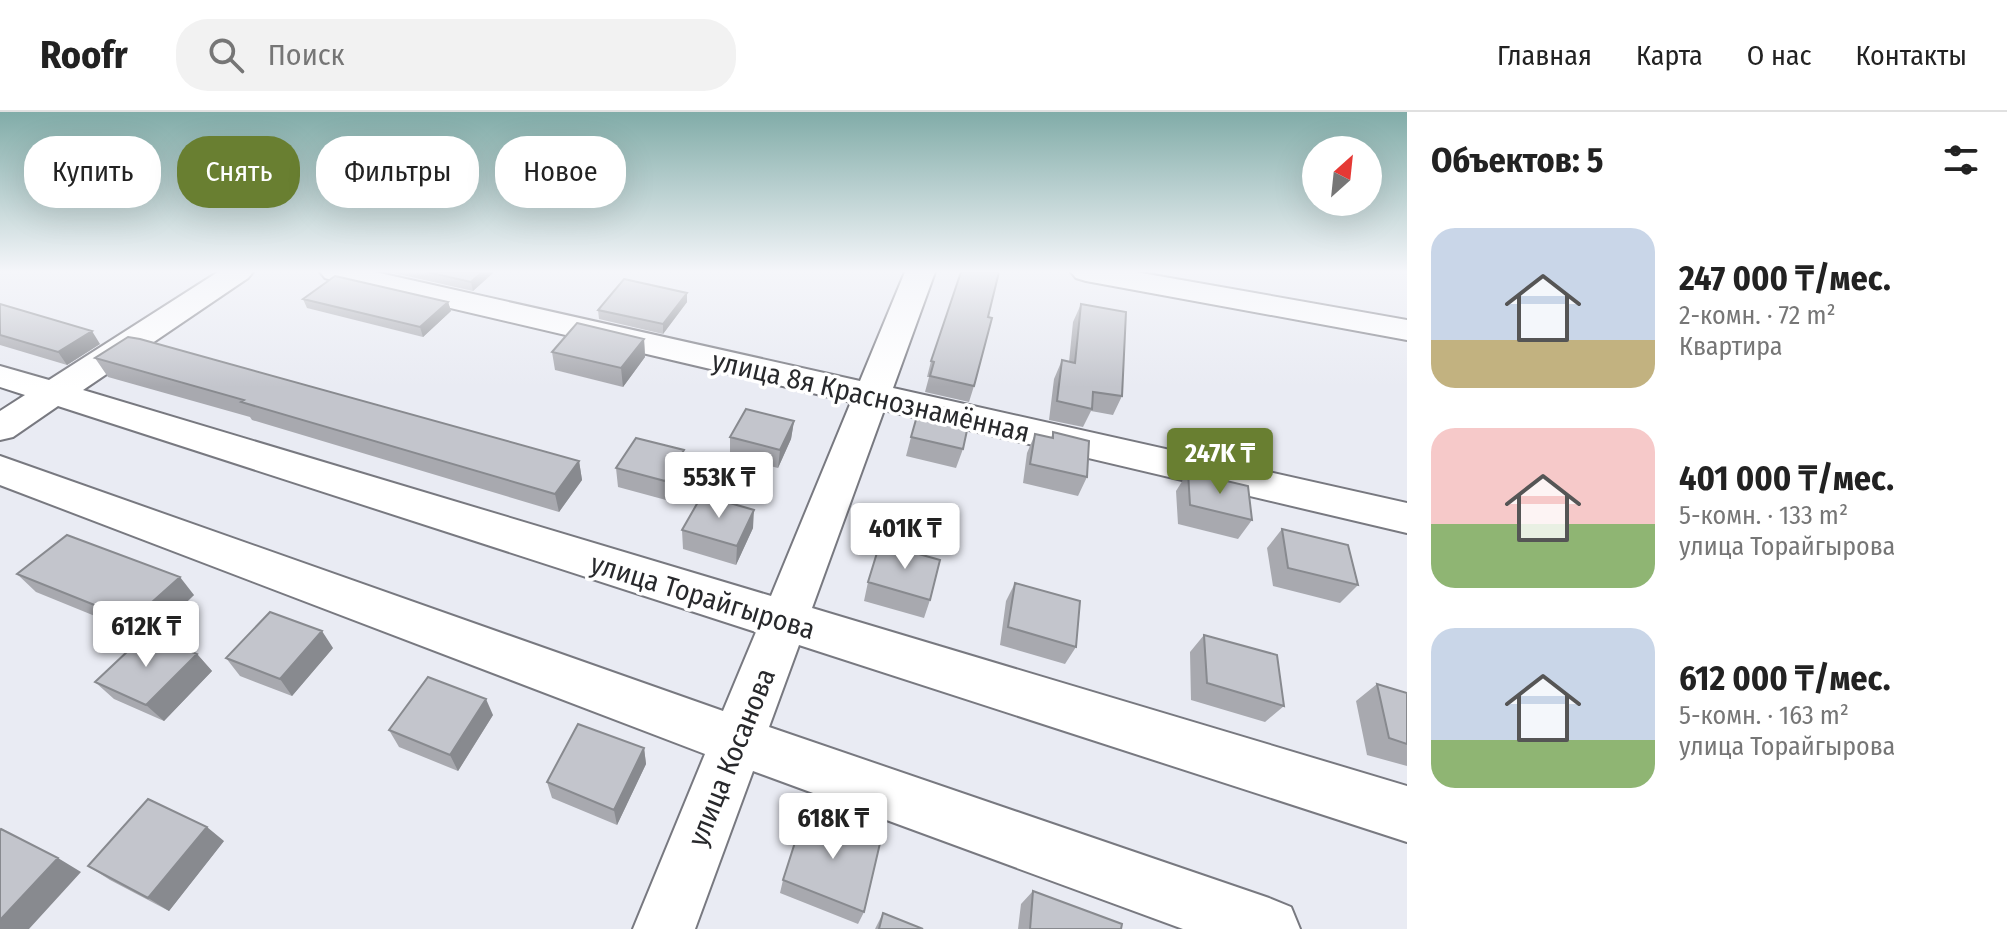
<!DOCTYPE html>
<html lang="ru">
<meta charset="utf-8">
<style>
body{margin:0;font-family:"Fira Sans Condensed",sans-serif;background:#f2f2f2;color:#222;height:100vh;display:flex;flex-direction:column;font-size:30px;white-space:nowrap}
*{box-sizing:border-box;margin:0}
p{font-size:26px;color:#767676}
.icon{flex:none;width:44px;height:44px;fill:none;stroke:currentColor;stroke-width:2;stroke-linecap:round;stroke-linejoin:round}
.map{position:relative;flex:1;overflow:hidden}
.details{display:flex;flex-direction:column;background:#fff;width:600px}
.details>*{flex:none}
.banner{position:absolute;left:24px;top:24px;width:760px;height:72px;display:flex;gap:16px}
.needle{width:52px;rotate:27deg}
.controls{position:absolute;left:1302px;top:24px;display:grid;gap:16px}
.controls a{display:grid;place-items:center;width:80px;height:80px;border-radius:50%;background:#fff;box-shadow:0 8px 32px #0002;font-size:40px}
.price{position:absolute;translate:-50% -68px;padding:0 18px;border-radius:8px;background:#fff;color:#222;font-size:26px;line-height:52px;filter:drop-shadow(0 2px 4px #0008)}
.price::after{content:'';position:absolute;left:50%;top:48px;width:24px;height:18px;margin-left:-12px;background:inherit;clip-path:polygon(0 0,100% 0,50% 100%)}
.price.current{background:#697f31;color:#fff}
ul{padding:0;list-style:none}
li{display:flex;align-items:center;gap:24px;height:200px;padding:0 24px}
li span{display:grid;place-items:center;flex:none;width:224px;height:160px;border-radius:24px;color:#555}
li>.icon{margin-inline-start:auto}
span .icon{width:96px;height:96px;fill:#fffc;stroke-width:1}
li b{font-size:34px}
h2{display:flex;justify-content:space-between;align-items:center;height:96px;padding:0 24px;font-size:34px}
.pill{padding:0 28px;border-radius:32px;background:#fff;box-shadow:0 8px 32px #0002;font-size:28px;line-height:72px}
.pill.current{background:#697f31;color:#fff}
header{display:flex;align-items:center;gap:48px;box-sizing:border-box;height:112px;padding:0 40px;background:#fff;border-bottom:2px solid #e0e0e0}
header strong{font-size:38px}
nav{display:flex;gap:44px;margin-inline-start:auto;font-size:28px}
.search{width:560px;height:72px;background:#f2f2f2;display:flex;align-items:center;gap:20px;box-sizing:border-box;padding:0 28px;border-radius:32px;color:#767676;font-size:30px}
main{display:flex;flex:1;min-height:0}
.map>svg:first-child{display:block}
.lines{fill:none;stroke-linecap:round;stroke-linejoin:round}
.street-casing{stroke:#787980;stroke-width:4}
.street{fill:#fff;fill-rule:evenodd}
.wall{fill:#a8a9af}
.shaded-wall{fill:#888a8f}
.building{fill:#c3c5cc;stroke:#888a8f;stroke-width:2}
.labels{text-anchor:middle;stroke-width:7;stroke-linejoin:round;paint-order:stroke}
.street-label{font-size:28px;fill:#28292c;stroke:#fff}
</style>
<header>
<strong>Roofr</strong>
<div class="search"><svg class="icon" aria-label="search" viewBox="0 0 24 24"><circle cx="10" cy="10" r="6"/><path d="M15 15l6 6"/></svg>Поиск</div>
<nav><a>Главная</a><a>Карта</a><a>О нас</a><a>Контакты</a></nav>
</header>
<main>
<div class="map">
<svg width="1407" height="817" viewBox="0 0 1407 817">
<rect width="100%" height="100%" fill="#e9ebf3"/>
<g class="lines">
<g class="street-casing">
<path id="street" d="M218 160H253L248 166 83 278 771 484 851 290 335 169 325 166 320 160H375L860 269 905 160H935L893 276 1407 391V421L884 298 812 496 1407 674V730L799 533 769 615 1269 786 1291 795 1300 817H1183L753 659 695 817H633L705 642 0 373V344L723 599 756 520 58 294 13 325 0 328V299L25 283 0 275V254L49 268Z
M1071 160H1136L1407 208V228L1086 169 1076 166Z"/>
</g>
<use href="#street" class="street"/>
</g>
<path class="wall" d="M389 160H494L473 179Z
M303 187 448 190 451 199 423 225 307 196Z
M687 190 663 222 599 207 598 198Z
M0 192 100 232 67 253 0 233Z
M1081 192 1122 284 1113 303 1091 299 1083 315 1049 308 1054 267 1062 248 1069 250 1073 210Z
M988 205 974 274 969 290 925 280 929 265H927L931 249Z
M644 227 645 245 623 275 555 258 552 240Z
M95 246 579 349 582 368 559 400 252 308 250 305 108 265Z
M794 309 791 327 778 356 730 344V325Z
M1053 320 1087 365 1078 384 1023 371 1027 341 1035 322 1051 326Z
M911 325 963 337 956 356 906 344Z
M684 338V357L666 388 618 375 616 356Z
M1188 360 1252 408 1238 427 1178 412 1176 379Z
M753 416 736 453 683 437 682 418Z
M1282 417 1358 473 1340 491 1273 474 1267 436Z
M17 462 194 483 151 524 197 542 212 559 164 609 114 587 95 570 144 524 36 480Z
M868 470 930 488 924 506 864 489Z
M1015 471 1076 535 1065 552 1000 533 1006 489Z
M1204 523 1284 594 1265 610 1191 588 1190 540Z
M333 536 292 584 240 564 226 546Z
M1377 572 1407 581V654L1367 643 1356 589Z
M493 603 458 659 399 635 389 618Z
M644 636 646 652 617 713 552 686 547 670Z
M224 729 169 799 110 768 88 754Z
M783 768 864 800 858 812 780 781Z
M1033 779 1121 817H1018L1021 792Z
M883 801 923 817H875Z"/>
<path class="shaded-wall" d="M482 160H494L473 179 471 170Z
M687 181V190L663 222V212Z
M448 190 451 199 423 225 420 215Z
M92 219 100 232 67 253 58 240Z
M644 227 645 245 623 275 621 256Z
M794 309 791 327 778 356 780 338Z
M684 338V357L666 388 665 369Z
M579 349 582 368 559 400 555 382Z
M754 398 753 416 736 453 737 434Z
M180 465 194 483 149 526 132 508Z
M322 519 333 536 292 584 280 567Z
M197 542 212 559 164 609 146 593Z
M486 587 493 603 458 659 450 643Z
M644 636 646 652 617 713 614 698Z
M207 715 224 729 169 799 148 786Z
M58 746 81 760 29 817H0V808Z"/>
<path class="building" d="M427 160H482L471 170Z
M961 160H999L988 205 992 206 974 274 930 264 934 250 931 249Z
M335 164 448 190 420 215 303 187Z
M624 167 687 181 663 212 598 198Z
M0 192 92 219 58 240 0 223Z
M1081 192 1126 200 1122 284 1093 280 1092 297 1057 289 1062 248 1075 251Z
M577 211 644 227 621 256 552 240Z
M128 225 140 227 579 349 555 382 241 290 244 288 95 246Z
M921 290 967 301 966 308 969 309 963 337 911 325Z
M746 297 794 309 780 338 730 325Z
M1053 320 1089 329 1087 365 1030 352 1035 322 1053 326Z
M636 326 684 338 665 369 616 356Z
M1188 360 1248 374 1252 408 1190 393Z
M702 383 754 398 737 434 682 418Z
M1282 417 1348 433 1358 473 1288 456Z
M67 423 180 465 132 508 17 462Z
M880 431 940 448 930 488 868 470Z
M1015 471 1080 489 1076 535 1008 515Z
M270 500 322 519 280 567 226 546Z
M146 522 197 542 146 593 95 570Z
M1204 523 1277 543 1284 594 1207 571Z
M428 565 486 587 450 643 389 618Z
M1377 572 1407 581V632L1389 626Z
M578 612 644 636 614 698 547 670Z
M148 687 207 715 148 786 88 754Z
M805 699 881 727 864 800 783 768Z
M1 717 58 746 0 808V718Z
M1033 779 1122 812 1121 817H1030Z
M883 801 923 817H879Z"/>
<linearGradient id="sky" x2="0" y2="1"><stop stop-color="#81aca8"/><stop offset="0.58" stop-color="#f5f6fa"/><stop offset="1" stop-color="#f5f6fa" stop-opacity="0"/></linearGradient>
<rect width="1407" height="275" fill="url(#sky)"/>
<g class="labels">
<g class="street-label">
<text transform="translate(871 284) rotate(13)" y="10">улица 8я Краснознамённая</text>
<text transform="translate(703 484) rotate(17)" y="10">улица Торайгырова</text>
<text transform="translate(731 645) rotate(-68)" y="10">улица Косанова</text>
</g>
</g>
</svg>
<div class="controls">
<a><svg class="needle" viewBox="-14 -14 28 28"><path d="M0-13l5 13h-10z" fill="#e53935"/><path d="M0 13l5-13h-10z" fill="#767676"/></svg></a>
</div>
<b class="price current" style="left:1220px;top:384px">247K ₸</b>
<b class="price" style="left:719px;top:408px">553K ₸</b>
<b class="price" style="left:905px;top:459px">401K ₸</b>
<b class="price" style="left:146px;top:557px">612K ₸</b>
<b class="price" style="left:833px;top:749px">618K ₸</b>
<div class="banner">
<a class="pill">Купить</a>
<a class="pill current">Снять</a>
<a class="pill">Фильтры</a>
<a class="pill">Новое</a>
</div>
</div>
<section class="details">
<h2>Объектов: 5<svg class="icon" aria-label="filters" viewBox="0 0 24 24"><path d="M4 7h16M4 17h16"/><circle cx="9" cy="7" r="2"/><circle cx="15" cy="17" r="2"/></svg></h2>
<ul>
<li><span style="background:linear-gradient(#c9d6e8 70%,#c2b280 0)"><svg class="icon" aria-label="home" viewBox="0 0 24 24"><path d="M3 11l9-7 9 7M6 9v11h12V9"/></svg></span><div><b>247 000 ₸/мес.</b><p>2-комн. · 72 m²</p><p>Квартира</p></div></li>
<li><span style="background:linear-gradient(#f6c9c9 60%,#8fb573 0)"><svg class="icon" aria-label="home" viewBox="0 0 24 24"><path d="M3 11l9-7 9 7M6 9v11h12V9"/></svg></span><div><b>401 000 ₸/мес.</b><p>5-комн. · 133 m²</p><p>улица Торайгырова</p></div></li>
<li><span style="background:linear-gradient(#c9d6e8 70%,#8fb573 0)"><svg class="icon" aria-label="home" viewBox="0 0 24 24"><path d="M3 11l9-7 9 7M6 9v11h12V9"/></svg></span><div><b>612 000 ₸/мес.</b><p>5-комн. · 163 m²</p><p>улица Торайгырова</p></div></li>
</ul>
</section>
</main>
